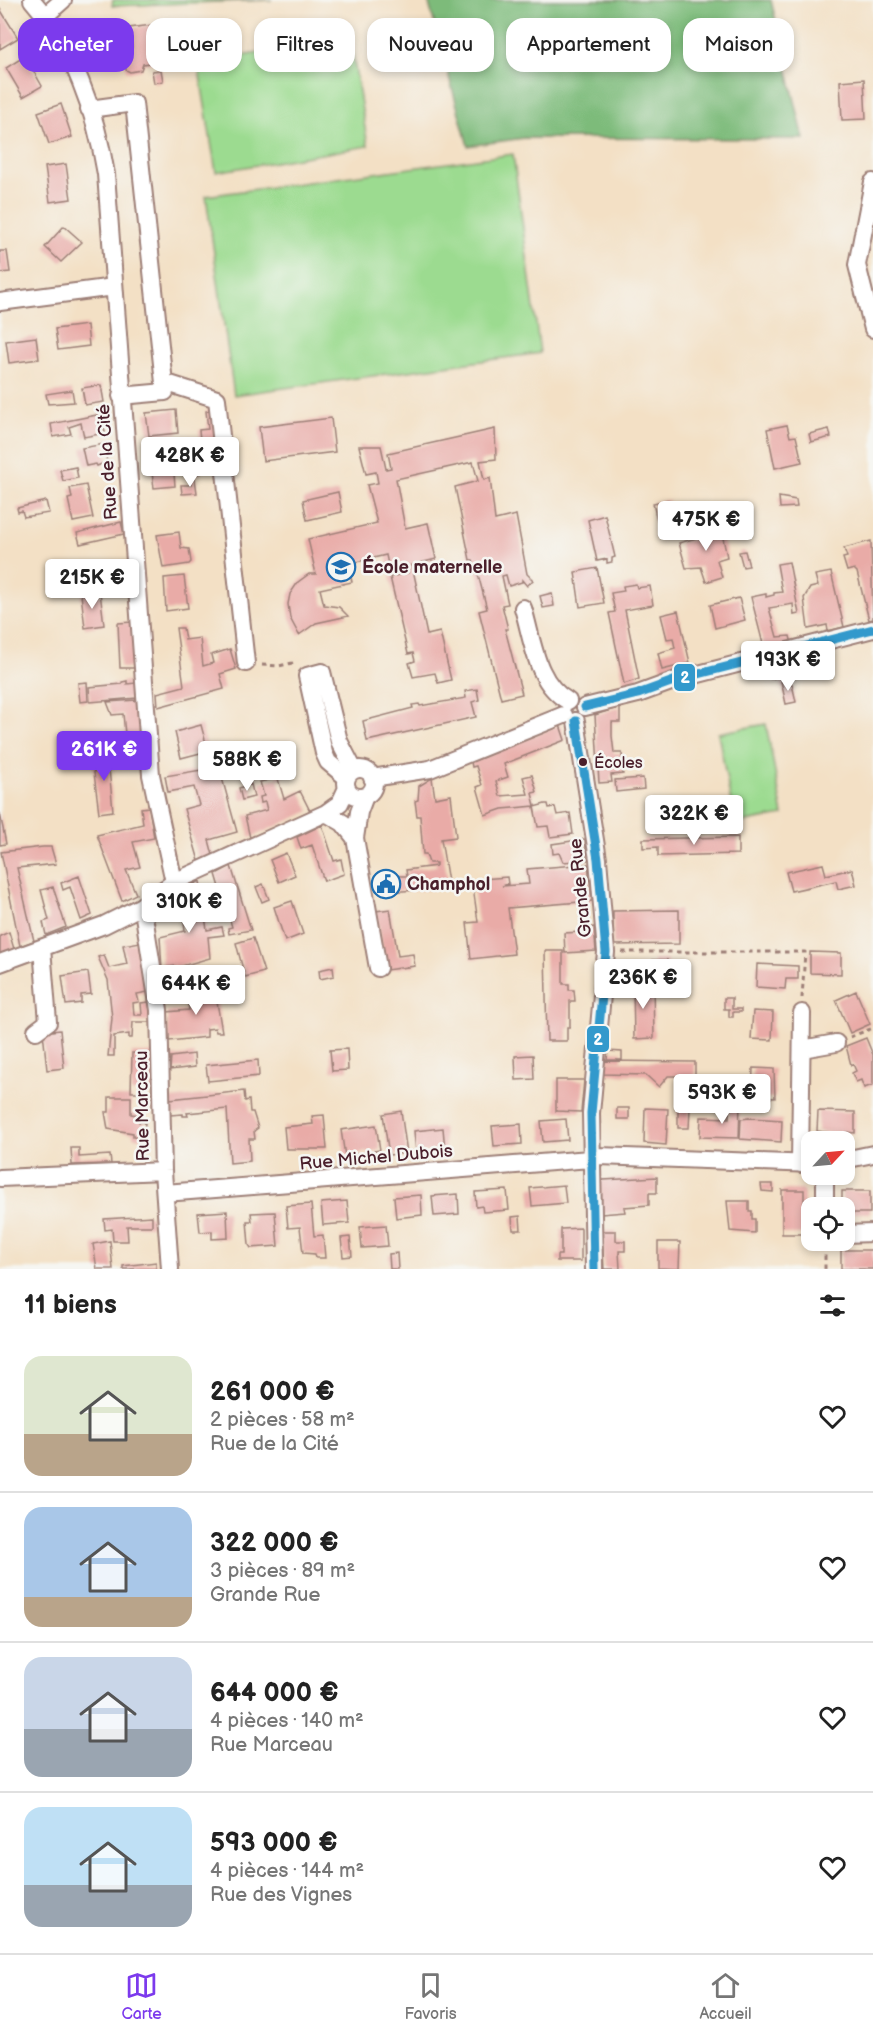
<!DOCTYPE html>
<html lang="fr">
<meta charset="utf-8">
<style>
body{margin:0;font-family:"Balsamiq Sans",sans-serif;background:#f2f2f2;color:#222;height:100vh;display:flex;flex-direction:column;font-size:22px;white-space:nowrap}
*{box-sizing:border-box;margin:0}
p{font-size:20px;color:#767676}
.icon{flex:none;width:33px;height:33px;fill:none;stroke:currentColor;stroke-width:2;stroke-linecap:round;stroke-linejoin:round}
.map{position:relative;height:1269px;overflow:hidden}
.panel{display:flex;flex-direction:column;background:#fff;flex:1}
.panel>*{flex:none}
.guide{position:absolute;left:18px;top:18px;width:837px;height:54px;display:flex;gap:12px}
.needle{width:39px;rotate:64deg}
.controls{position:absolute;left:801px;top:1131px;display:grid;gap:12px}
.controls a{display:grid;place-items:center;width:54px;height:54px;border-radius:12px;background:#fff;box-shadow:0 3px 9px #0003;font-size:30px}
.price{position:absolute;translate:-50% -51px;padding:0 14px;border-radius:6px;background:#fff;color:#222;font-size:20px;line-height:39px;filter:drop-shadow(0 2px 3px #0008)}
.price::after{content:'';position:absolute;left:50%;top:36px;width:18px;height:14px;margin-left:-9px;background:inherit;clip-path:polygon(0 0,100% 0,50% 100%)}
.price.active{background:#7c3aed;color:#fff}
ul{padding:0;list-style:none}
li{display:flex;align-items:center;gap:18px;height:150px;padding:0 24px}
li+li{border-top:2px solid #e0e0e0}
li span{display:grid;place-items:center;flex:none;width:168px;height:120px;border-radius:18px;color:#555}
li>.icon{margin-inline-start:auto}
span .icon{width:72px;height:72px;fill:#fffc;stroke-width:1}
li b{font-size:26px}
h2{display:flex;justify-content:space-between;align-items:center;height:72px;padding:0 24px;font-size:26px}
.pill{padding:0 21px;border-radius:18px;background:#fff;box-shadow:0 3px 9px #0003;font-size:21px;line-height:54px}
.pill.active{background:#7c3aed;color:#fff}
.tabs{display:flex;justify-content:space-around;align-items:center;height:84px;border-top:2px solid #e0e0e0;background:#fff;font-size:16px;color:#767676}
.tabs a{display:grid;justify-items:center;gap:3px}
.tabs .active{color:#7c3aed}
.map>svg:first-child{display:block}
.green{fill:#9cdb90;stroke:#737d5e;stroke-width:1.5}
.forest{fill:#7dbb7a;stroke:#646d52;stroke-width:1.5}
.building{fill:#e9aba7}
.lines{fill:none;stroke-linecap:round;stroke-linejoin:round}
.minor-casing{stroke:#9e8078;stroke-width:20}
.path{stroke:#9e8078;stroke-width:3;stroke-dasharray:4.5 4.5;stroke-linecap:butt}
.minor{stroke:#fff;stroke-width:16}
.bus-1-casing{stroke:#f6f6f2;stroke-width:14}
.bus-1{stroke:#39c;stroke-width:9}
.bus-dot{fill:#4a1f2b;stroke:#f6f6f2;stroke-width:2}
.labels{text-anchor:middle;stroke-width:5;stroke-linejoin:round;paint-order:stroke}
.bus-label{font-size:16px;fill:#4a1f2b;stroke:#f6f6f2;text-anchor:start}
.street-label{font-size:18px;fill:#4a1f2b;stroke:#f6f6f2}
.poi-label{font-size:18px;font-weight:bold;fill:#4a1f2b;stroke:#f6f6f2;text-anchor:start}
.line-badge{stroke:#f6f6f2;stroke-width:2}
.badge-label{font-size:16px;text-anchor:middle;font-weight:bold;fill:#fff}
</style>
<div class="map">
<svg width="873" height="1269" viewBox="0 0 873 1269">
<rect width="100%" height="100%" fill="#f6f6f2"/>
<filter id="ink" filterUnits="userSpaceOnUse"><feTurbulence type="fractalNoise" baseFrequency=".0167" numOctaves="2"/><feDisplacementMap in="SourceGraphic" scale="12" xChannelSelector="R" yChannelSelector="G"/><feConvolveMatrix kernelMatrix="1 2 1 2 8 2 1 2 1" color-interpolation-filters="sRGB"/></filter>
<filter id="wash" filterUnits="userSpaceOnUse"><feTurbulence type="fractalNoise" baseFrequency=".008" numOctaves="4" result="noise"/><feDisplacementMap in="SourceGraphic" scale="24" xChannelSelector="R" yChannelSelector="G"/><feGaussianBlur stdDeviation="1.35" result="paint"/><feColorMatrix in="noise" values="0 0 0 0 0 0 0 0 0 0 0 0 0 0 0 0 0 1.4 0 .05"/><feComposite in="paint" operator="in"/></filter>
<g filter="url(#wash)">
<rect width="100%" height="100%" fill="#f3e0c5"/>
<path class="green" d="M113 0H272L112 6Z
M350 38 368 146 216 172 198 63Z
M513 154 540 353 234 395 206 196Z
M766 724 783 815 735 824 718 733Z"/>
<path class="forest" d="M428 0H771L804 139 524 138 468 146Z"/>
<g id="blocks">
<path class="building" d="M0 9 18 38 0 49Z
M152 25 155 50 167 48 170 66 157 68V62L143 64 141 70 130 72 126 70 123 48 132 47 129 28Z
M25 56 42 86 23 97 6 68Z
M161 70 163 81 154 83 152 71Z
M864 79 866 119 842 120 840 81Z
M61 104 72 137 49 144 38 112Z
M66 164 71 199 50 202 45 167Z
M64 226 82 242 61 262 45 247Z
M0 251H7L10 272 0 273Z
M87 325 89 346 58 350 55 329Z
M36 337 39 359 9 363 6 341Z
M101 385 104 402 85 405 82 388Z
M72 390 74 402 48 404 46 394Z
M217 409 221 454 203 456 204 462 200 463 201 473 195 474 193 449H201L199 430 208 429 206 411Z
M176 410 178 433 149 436 146 413Z
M102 414 105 433 84 437 81 423 69 427 71 434 53 437 51 424Z
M331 418 335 452 263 461 259 427Z
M787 425 790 437 796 436 802 462 775 468 767 429Z
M495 429 496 459 480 461 484 480 490 478 495 520 516 515 527 574 533 580 527 586 522 580V582L509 586 506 575 502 576 508 604 502 605 508 629H505L522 694 501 699 479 611 487 609 479 578 473 560H470L455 487 478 481 473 462 396 479 405 528 428 523 436 559 412 565 427 635 440 632 451 680 438 683 435 673 413 677 409 663 415 661 413 653 408 654 390 577 408 573V570L390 574 386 555 348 564 352 582 320 589 324 605 339 607 348 616 316 623 299 635 290 618 288 604 290 594 298 582 309 574H316L308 539 377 523 367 485 378 483 376 472 366 474 359 446H381L386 469 391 468 388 453Z
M829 429 831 437 811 442 809 434Z
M104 444 107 462 97 466 96 464 86 466 82 448Z
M179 452H187L188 467H180Z
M173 462 175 486 154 488 151 465Z
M76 467 78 478 63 481 60 470Z
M191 479H195L197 493 182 494 181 485H191Z
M86 485 93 518 73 522 68 499 72 498 70 488Z
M338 492 342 512 307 520 303 500Z
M779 497 796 500 797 507 780 508Z
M668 500 672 517 657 520 653 503Z
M46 501 49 513 24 517 22 511 18 512 17 508Z
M605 515 615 557 612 558V562L607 563V559L597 561 588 520Z
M121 522 124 534 80 544 77 533Z
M723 522 727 537 723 538 727 557 717 560 722 577 706 582 701 567 686 568 679 543 700 537V535L709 532 708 526Z
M179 532 181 548 189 549 191 562 189 564 163 568 157 535Z
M871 541 873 619 869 620 857 572 854 569 847 571 843 558 847 557 844 548Z
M745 551 749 566 743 567 739 552Z
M789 562 799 614 794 615 793 604 769 608 777 637 790 636 792 644 764 648 751 597 766 594V597L774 595V593L782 592 777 564Z
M597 568 604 603 580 607 575 572Z
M831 572 844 627 828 631 827 625 808 629 804 598 810 588 818 586 815 575Z
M184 576 188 608 166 611 164 578Z
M636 584 637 588 650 586 653 605 625 610 639 679 624 684 609 613 615 612 611 593 624 591 623 586Z
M100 592 104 625 85 628 81 594Z
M552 593 554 606 543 608 540 596Z
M739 598 745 620 715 628 710 605Z
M678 611 690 663 662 670 658 653 675 648 673 638 667 639 661 615Z
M133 622 135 668H120L118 623Z
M176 628H183L185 640 200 638 203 666 213 663 211 655 230 649 236 669 220 674 224 689 158 707 157 693 184 686Z
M796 659 800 671 771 679 767 667Z
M787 680 788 685 792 684 796 702 786 704 781 681Z
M127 681V684L136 683 137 698 90 702 89 687 122 684V682Z
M87 682 88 701 80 702 78 683Z
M477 689 479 700 472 702 476 717 367 741 363 721 413 708 412 705 419 704 420 706 466 698 465 691Z
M137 700 142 758H135L134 751H130L125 739H122L121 735 125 734 123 714 112 715 107 702Z
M620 707V722H612V736L614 753H622L623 774 611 775 612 782 599 783 595 715Z
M201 725 208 751 181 758 175 732Z
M560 725 565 740 504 764 508 777 496 781 500 796 528 794 523 777 532 775 537 792 532 793 535 806 502 809 485 815 477 787 482 785 476 766 472 767 471 762Z
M113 754 115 768H109L113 811 99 813 92 757Z
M288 758 291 773 278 779 284 799 300 791 310 811 250 838 245 816 267 810 265 802 261 803 260 797 264 796 260 782 278 778 276 770 260 775 257 766Z
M219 767 237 832 209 840 213 855 199 861 184 809 199 805 194 787 168 792 165 776Z
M432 778 435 798 451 795 456 837 441 839 449 888 387 892 386 880 390 876H407L406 870 436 866V863H429L426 854H423L420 816H417L415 801 418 800 419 786Z
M643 778 644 789 616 792 615 780Z
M251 784 254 797 242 800 239 788Z
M545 804H548L549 808 555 807 557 815 570 813 573 834 550 837 548 826 538 827 534 807Z
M149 807 154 838 133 842 140 867 126 870 136 894 122 901 97 835 143 824 141 808Z
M0 813 6 844 0 845Z
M322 825 334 861 341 859 344 874 324 881 312 845 301 849 297 837Z
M738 837V854L658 856V847L643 848V839Z
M585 839 587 860 563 862 559 853 553 854 552 844Z
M43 847H51L56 864 17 868 34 941 20 946 1 852Z
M286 853 295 875 279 882 270 860Z
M588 864 592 901 508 908 514 954 471 959 467 923 478 922 473 887 482 886V879L507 877 508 884 502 886 529 884 527 869Z
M823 864 826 875 852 869 856 885 838 889 836 881 791 891 786 872Z
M231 866 251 930 229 934 228 928 232 927 216 874Z
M79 876 92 915 81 920 70 887 63 890 61 883Z
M200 881 207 930 222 927 224 935 208 937 210 958 175 968V966L162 968 160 937 185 931 181 897 187 896 186 889Z
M263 884 269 899 262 902 256 887Z
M53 887 66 927 46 935 43 922 49 920 41 890Z
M292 901 303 934 285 941 274 907Z
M390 909 398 956 413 954 415 966 386 970 376 911Z
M679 910V944L613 945V911Z
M594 927 596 951 565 953 564 933 582 932V928Z
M9 932 14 949 0 954V936Z
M253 938 264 972 245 977 236 943Z
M140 942 148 992 137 994 139 1002 133 1003 134 1015H142L141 1003 149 1002 151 1022H133L132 1038H129V1034L114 1036V1056H108L112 1018 108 980 98 957 104 955 109 968 127 964 123 945Z
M545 951H563V984H569V990H574L575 1001H570V1027H567V1041H547Z
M810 952 841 953V974L810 973Z
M653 960H667V978H653Z
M757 964 798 966V979H786L785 989 756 987Z
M333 967 334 976 320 979 319 970Z
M88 972 91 994 81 995V1003L66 1005 62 976Z
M633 981H653L654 1038 634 1039Z
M214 984 222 1032H216L215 1028 207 1029V1037L169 1041 167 1012 189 1010 188 1004H196L194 986Z
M856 991 870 1024 850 1033 836 1000Z
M724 998H732V1009H741V1012H733V1017H729V1009H724Z
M753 1011 773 1012 772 1040 751 1039Z
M60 1030 64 1068 47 1070 43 1032Z
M866 1038 873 1055V1085L864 1088 861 1080 856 1082 852 1073 856 1071 853 1064 851 1065 846 1046Z
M347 1049 348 1070 332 1071 330 1050Z
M608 1051 622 1052V1060H607Z
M132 1053H154V1092H131Z
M194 1054 195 1067 170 1070 171 1057Z
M533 1055 534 1079 516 1080 515 1056Z
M258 1060 259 1076 208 1081 206 1065Z
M605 1061 695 1062V1076H668L659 1087 646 1075 603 1074Z
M753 1068 774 1069 775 1098 752 1097Z
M556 1080H584L581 1112 556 1111Z
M244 1091 245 1101 249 1100 250 1112H253L258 1128 254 1131 255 1139H249L250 1161 230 1163 227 1109 187 1113 188 1116H183V1114L170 1115V1099Z
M109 1097H131V1114L140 1115 139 1122H145L144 1138 133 1137V1133L108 1129 105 1112H109Z
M730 1102H740L739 1138 700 1137 701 1117 729 1118Z
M617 1108H629V1119H617Z
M645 1108 668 1109 666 1145 644 1143Z
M678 1109H690L689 1128H678Z
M401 1111 407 1153 389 1155 383 1114Z
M818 1111 855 1112V1133L846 1132V1135L817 1131Z
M324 1115 327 1149H286L284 1127 313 1124 312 1116Z
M749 1118 782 1120 781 1142 740 1139 741 1119Z
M566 1119 568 1140 543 1142 541 1121Z
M521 1124 522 1144 494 1146 492 1126Z
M376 1125 380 1150 345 1156 341 1130Z
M443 1128 445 1150 416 1153 414 1131Z
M71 1148H79V1157L110 1155 111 1164 72 1165Z
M657 1177V1193H649V1205L624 1207 625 1212 601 1214 599 1182 603 1180Z
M761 1184H773V1192L762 1191Z
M564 1185 566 1203 532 1206 530 1188Z
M507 1190 509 1210 483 1212 482 1206 476 1207 475 1192Z
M782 1190H804V1234H782Z
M842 1191H870V1213H844V1208H842Z
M458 1194 459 1214 434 1216 432 1196Z
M421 1195 422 1215 396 1218 394 1197Z
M347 1201 349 1223 323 1225 321 1203Z
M727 1201H749V1211H752V1219H755V1233L730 1231Z
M311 1204 314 1236 323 1235 325 1258H316L315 1254 303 1253 300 1227 288 1228 286 1206Z
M227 1211 228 1238 212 1239V1231L200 1232 198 1213Z
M275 1212 278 1246 251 1248 249 1245 247 1221H252L251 1213Z
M152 1216V1226H127L128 1241H113L112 1229 105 1230 104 1219Z
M520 1216 521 1230H513L512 1217Z
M386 1225 388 1246 362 1248 360 1227Z
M581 1228V1261H557V1255H561V1229Z
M602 1231H616V1241H625V1251H619L620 1269H604Z
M350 1237 352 1256 343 1257 341 1238Z
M110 1241 113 1269H97L93 1244Z
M658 1242H680L679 1269 658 1268Z
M841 1250H873V1269H841Z
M397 1253 398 1269H390L389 1254Z
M156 1262V1269H123V1266Z"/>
</g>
</g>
<g filter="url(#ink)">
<use href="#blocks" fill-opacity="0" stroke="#9e8078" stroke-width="1.5"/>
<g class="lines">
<g class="minor-casing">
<path id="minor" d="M32 0C73 47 96 113 106 174L151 775 174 882
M45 16 63 0
M89 109 134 103 165 392 121 396
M873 182 857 265 873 329
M0 302 114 287
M164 382 217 399 246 663
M523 608C533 641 536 683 568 701
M585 707 638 694 679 679 873 629
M576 721 598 859 606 952 591 1113 594 1269
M346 783a14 14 0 1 1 28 0a14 14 0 1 1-28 0Z
M347 778 328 762 324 753 307 676 322 672 339 741 354 770
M372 778 430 769 564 715
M326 813 343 823 355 838 359 812 365 796
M355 838 378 968
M140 907 144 916 159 1010 163 1171 170 1269
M0 963 104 925 140 907 174 882 326 813 340 803 347 788
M36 1031 48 1022 42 948
M802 1049 836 1043
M844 1160 873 1154
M800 1164 802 1013
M825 1174V1208
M0 1178 163 1171
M165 1193 590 1159 599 1156 812 1164
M844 1234 873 1233"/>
</g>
<path class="path" d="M262 665 279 666 297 662
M622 952H805L802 998
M850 1037 873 1028
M825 1269V1240"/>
<use href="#minor" class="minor"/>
<g class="bus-1-casing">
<path id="bus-1" d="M585 707 638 694 679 679 873 629
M576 721 598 859 606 952 591 1113 594 1269"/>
</g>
<use href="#bus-1" class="bus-1"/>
</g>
</g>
<defs>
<g id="school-ring" transform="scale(1.5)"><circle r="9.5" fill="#f6f6f2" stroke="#1f6fb2" stroke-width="1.5"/><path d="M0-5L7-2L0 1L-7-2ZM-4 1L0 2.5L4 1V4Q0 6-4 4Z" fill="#1f6fb2"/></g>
<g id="civic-ring" transform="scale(1.5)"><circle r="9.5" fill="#f6f6f2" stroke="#1f6fb2" stroke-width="1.5"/><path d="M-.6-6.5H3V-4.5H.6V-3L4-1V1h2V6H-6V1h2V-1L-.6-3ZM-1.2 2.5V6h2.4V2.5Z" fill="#1f6fb2"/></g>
</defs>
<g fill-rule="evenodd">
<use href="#school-ring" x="341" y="567"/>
<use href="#civic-ring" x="386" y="884"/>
</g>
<circle class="bus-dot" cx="583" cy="762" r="5"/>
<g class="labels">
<g class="bus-label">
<text x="594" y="768">Écoles</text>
</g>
<g class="street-label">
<text transform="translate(107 462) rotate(-94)" y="6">Rue de la Cité</text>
<text transform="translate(580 888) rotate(-96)" y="6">Grande Rue</text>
<text transform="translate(142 1106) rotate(-91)" y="6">Rue Marceau</text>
<text transform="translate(376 1157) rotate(-5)" y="6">Rue Michel Dubois</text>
</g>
<g class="poi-label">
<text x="362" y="573">École maternelle</text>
<text x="407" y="890">Champhol</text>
</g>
</g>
<g class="line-badge">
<rect x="673" y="663" width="23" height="29" rx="6" fill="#39c"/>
<rect x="586" y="1025" width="24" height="28" rx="6" fill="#39c"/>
</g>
<g class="badge-label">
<text x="685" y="683">2</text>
<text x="598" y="1045">2</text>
</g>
</svg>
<div class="controls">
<a><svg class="needle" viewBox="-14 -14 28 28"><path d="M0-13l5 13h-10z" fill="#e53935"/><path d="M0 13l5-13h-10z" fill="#767676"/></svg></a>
<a><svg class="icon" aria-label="locate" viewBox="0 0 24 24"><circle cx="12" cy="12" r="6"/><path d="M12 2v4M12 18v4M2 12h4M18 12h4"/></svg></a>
</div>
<b class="price" style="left:190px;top:488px">428K €</b>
<b class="price" style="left:706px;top:552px">475K €</b>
<b class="price" style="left:92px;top:610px">215K €</b>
<b class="price" style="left:788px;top:692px">193K €</b>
<b class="price active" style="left:104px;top:782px">261K €</b>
<b class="price" style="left:247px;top:792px">588K €</b>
<b class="price" style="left:694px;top:846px">322K €</b>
<b class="price" style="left:189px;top:934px">310K €</b>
<b class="price" style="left:643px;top:1010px">236K €</b>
<b class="price" style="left:196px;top:1016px">644K €</b>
<b class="price" style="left:722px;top:1125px">593K €</b>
<div class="guide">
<a class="pill active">Acheter</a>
<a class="pill">Louer</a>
<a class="pill">Filtres</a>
<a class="pill">Nouveau</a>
<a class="pill">Appartement</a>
<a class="pill">Maison</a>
</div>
</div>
<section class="panel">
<h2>11 biens<svg class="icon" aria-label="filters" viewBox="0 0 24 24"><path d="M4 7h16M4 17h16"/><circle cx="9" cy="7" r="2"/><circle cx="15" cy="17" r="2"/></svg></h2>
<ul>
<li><span style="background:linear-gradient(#dfe7d0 65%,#b9a48a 0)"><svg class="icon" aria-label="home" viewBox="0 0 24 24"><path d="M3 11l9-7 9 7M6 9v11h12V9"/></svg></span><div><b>261 000 €</b><p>2 pièces · 58 m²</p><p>Rue de la Cité</p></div><svg class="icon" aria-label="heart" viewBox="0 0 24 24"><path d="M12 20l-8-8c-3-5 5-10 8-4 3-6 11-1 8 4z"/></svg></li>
<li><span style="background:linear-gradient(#a9c7e8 75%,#b9a48a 0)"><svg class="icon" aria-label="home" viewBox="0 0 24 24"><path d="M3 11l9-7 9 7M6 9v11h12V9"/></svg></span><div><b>322 000 €</b><p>3 pièces · 89 m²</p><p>Grande Rue</p></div><svg class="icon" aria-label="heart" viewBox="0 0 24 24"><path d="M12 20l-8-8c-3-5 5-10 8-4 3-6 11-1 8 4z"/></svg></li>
<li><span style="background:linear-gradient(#c9d6e8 60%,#9aa5b1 0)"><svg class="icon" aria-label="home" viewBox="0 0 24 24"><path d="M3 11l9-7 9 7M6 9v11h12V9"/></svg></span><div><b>644 000 €</b><p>4 pièces · 140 m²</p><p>Rue Marceau</p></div><svg class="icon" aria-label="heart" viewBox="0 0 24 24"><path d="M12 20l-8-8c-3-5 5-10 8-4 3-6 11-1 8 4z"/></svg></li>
<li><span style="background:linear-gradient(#bfe0f5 65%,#9aa5b1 0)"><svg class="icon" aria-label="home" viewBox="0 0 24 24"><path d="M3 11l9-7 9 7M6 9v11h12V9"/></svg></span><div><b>593 000 €</b><p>4 pièces · 144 m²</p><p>Rue des Vignes</p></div><svg class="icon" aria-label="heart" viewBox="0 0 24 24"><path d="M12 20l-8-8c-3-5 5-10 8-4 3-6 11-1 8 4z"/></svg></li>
</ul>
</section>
<nav class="tabs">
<a class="active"><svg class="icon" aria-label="map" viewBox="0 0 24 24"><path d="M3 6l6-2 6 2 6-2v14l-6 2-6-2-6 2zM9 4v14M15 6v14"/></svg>Carte</a>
<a><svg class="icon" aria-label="saved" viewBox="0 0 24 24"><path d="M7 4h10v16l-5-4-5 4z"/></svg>Favoris</a>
<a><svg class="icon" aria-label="home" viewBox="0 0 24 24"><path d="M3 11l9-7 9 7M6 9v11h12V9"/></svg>Accueil</a>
</nav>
